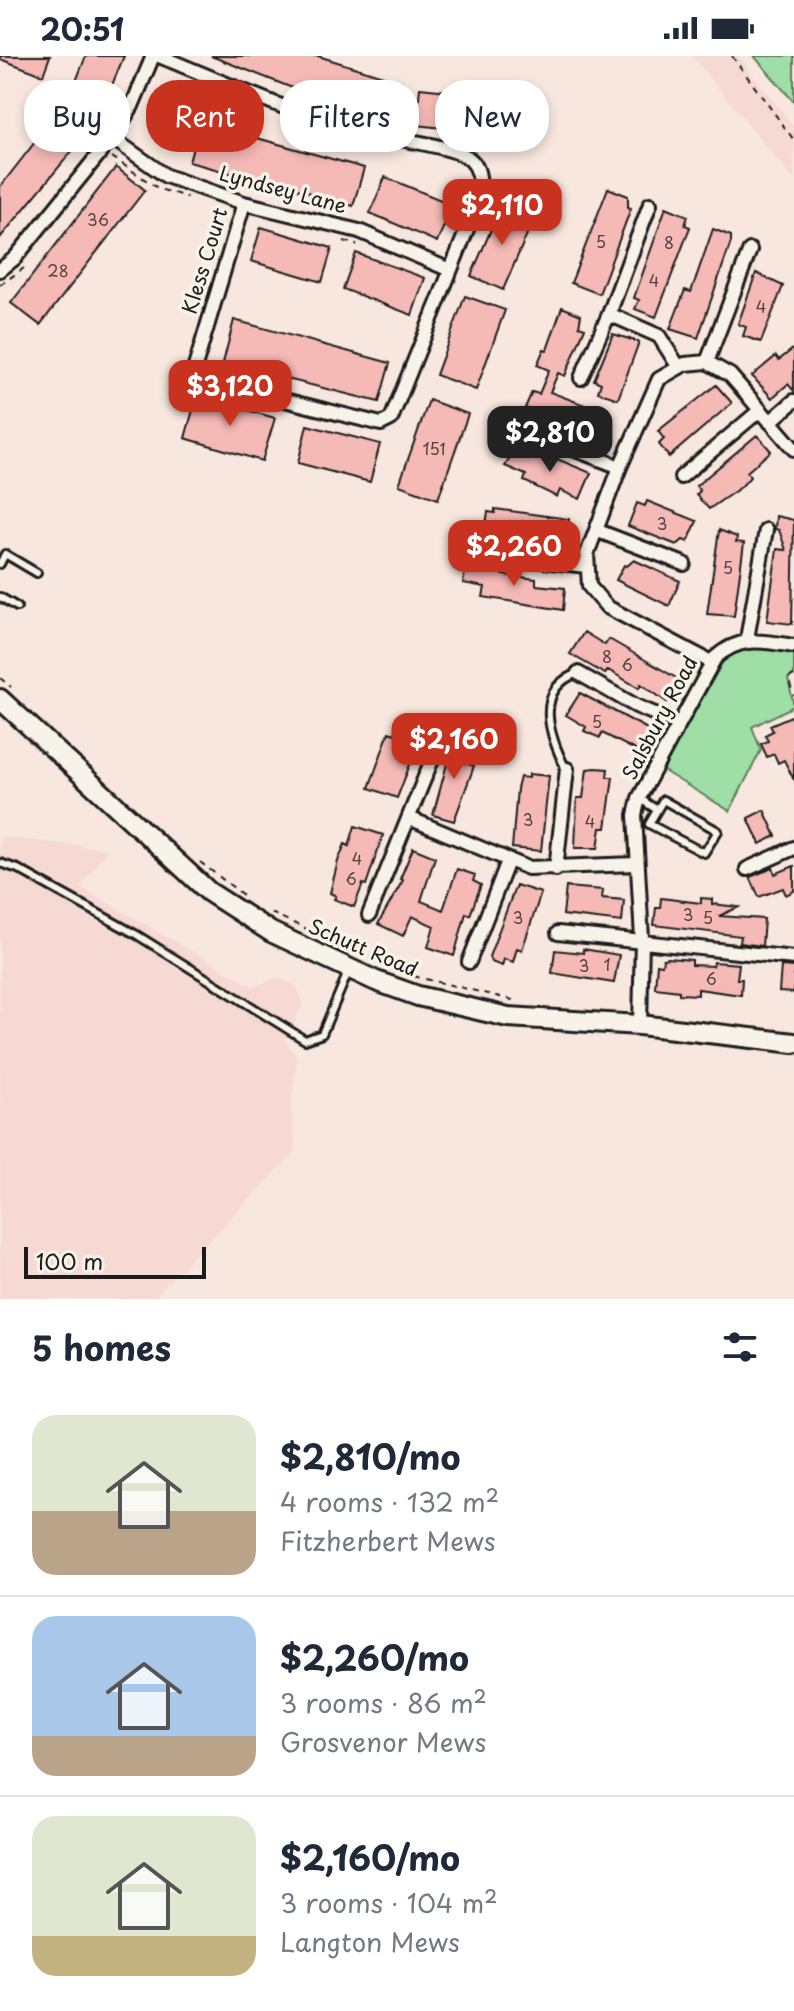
<!DOCTYPE html>
<meta charset="utf-8">
<style>
body{margin:0;font-family:"Playpen Sans",sans-serif;background:#f6f6f7;color:#1f2937;height:100vh;display:flex;flex-direction:column;font-size:30px;white-space:nowrap}
*{box-sizing:border-box;margin:0}
p{font-size:26px;color:#747a83}
.icon{flex:none;width:44px;height:44px;fill:none;stroke:currentColor;stroke-width:2;stroke-linecap:round;stroke-linejoin:round}
.map{position:relative;height:1243px;overflow:hidden}
.side{display:flex;flex-direction:column;background:#fff;flex:1}
.side>*{flex:none}
.hud{position:absolute;left:24px;top:24px;width:746px;height:72px;display:flex;gap:16px}
.scale{position:absolute;left:24px;bottom:20px;width:182px;box-sizing:border-box;padding-left:8px;border:4px solid #1c1c1c;border-top:0;font-size:22px;line-height:28px;white-space:nowrap;color:#1c1c1c;-webkit-text-stroke:6px #f7f3e8;paint-order:stroke}
.price{position:absolute;translate:-50% -68px;padding:0 18px;border-radius:16px;background:#c8321e;color:#fff;font-size:26px;line-height:52px;filter:drop-shadow(0 2px 4px #0008)}
.price::after{content:'';position:absolute;left:50%;top:48px;width:24px;height:18px;margin-left:-12px;background:inherit;clip-path:polygon(0 0,100% 0,50% 100%)}
.price.selected{background:#222;color:#fff}
ul{padding:0;list-style:none}
li{display:flex;align-items:center;gap:24px;height:200px;padding:0 32px}
li+li{border-top:2px solid #e0e1e3}
li span{display:grid;place-items:center;flex:none;width:224px;height:160px;border-radius:24px;color:#555}
li>.icon{margin-inline-start:auto}
span .icon{width:96px;height:96px;fill:#fffc;stroke-width:1}
li b{font-size:34px}
h2{display:flex;justify-content:space-between;align-items:center;height:96px;padding:0 32px;font-size:34px}
.pill{padding:0 28px;border-radius:32px;background:#fff;box-shadow:0 4px 12px #0003;font-size:28px;line-height:72px}
.pill.selected{background:#c8321e;color:#fff}
.status{display:flex;justify-content:space-between;align-items:center;height:56px;padding:0 40px;background:#fff;direction:ltr}
.status svg{height:22px;fill:currentColor}
.map>svg:first-child{display:block}
.built{fill:#f6d9d2}
.green{fill:#9fdea6;stroke:#5e7d61;stroke-width:2}
.building{fill:#f5b9b6;stroke:#1c1c1c;stroke-width:2}
.lines{fill:none;stroke-linecap:round;stroke-linejoin:round}
.lane-casing{stroke:#1c1c1c;stroke-width:12}
.street-casing{stroke:#1c1c1c;stroke-width:18}
.secondary-casing{stroke:#1c1c1c;stroke-width:24}
.path{stroke:#1c1c1c;stroke-width:2;stroke-dasharray:6 6;stroke-linecap:butt}
.lane{stroke:#f7f3e8;stroke-width:6}
.street{stroke:#f7f3e8;stroke-width:12}
.secondary{stroke:#f7f3e8;stroke-width:18}
.labels{text-anchor:middle;stroke-width:7;stroke-linejoin:round;paint-order:stroke}
.number-label{font-size:16px;fill:#524342}
.street-label{font-size:20px;fill:#1c1c1c;stroke:#f7f3e8}
</style>
<div class="status"><b>20:51</b><svg viewBox="0 0 49 12"><path d="M0 12V9h3v3zM5 12V6h3v6zM10 12V3h3v9zM15 12V0h3v12zM26 1h20v11H26zM47 4h2v5h-2z"/></svg></div>
<div class="map">
<svg width="794" height="1243" viewBox="0 0 794 1243">
<rect width="100%" height="100%" fill="#f7e7de"/>
<filter id="ink" filterUnits="userSpaceOnUse"><feTurbulence type="fractalNoise" baseFrequency=".0125" numOctaves="2"/><feDisplacementMap in="SourceGraphic" scale="16" xChannelSelector="R" yChannelSelector="G"/><feConvolveMatrix kernelMatrix="1 2 1 2 8 2 1 2 1" color-interpolation-filters="sRGB"/></filter>
<g filter="url(#ink)">
<path class="built" d="M692 0H738L794 71V124Z
M0 781 107 793 80 831 254 931 276 922 296 929 303 947 285 984 297 1002 291 1052 296 1095 152 1243H0Z"/>
<path class="green" d="M754 0H794V46Z
M759 590 794 597V619L788 623 794 650 752 671 761 694 730 755 662 714 725 602 746 592Z"/>
<path class="building" d="M0 0H50L43 19 0 3Z
M86 0H124L103 51 71 38Z
M211 0H318L402 26 392 60 318 42Z
M420 32 493 40 489 77 416 69Z
M60 54 88 76 0 182V131Z
M200 66 364 112 353 150 265 123 264 126 189 106Z
M116 111 145 134 40 269 11 247Z
M385 121 453 149 437 186 370 157Z
M608 132 628 140V151L631 152 599 238 571 227Z
M502 148 534 162 503 234 471 220Z
M666 151 688 160 685 169 690 171 656 261 635 253 639 244 634 242Z
M261 171 332 192 322 226 251 205Z
M713 173 731 180V186L698 282 670 273 685 234 691 236Z
M356 197 425 222 412 259 343 233Z
M756 217 783 230 761 286 743 280 746 271 738 268Z
M465 240 505 254 476 334 436 319Z
M562 251 581 259 579 270 585 272 565 320 558 317 550 336 611 359 601 383 542 355 541 358 525 352 532 336 539 338 549 314 537 309 544 293 547 294Z
M234 264 390 307 379 346 223 307Z
M613 278 639 286 618 343 598 336 601 327 594 324Z
M794 292V335L788 328 772 342 752 320 776 300 779 304Z
M716 329 732 347 669 401 659 388 664 383 658 375Z
M197 340 275 362 262 405 185 382Z
M429 344 468 358 438 443 399 429Z
M307 369 380 388 370 426 298 407Z
M757 379 771 395 747 416 750 421 741 431 709 453 696 439 700 435 696 430Z
M515 394 542 404 545 398 591 417 580 443 560 434 557 441 524 425 526 419 505 410Z
M647 445 697 465 688 486 683 484 677 489 628 470 637 447 645 450Z
M495 453 569 463 566 490 504 482 505 476 485 474 488 456 495 457Z
M776 460 794 464 792 568 767 565 777 493 786 494 779 474 775 473Z
M719 474 737 481 736 486 744 487 734 560 707 558Z
M634 504 680 525 669 550 616 524 624 509 627 510Z
M467 507 504 514 503 519 536 523V529L565 532 563 554 483 541 485 531 463 527Z
M584 576 605 589 609 583 678 623 674 629 678 631 667 646 641 628 639 632 608 614 605 618 570 598Z
M580 637 653 676 641 697 602 677 600 682 584 675 586 671 566 659Z
M791 660 794 667V724L784 704 778 707 774 698 767 701 761 688 768 685 765 679 773 675 770 669Z
M406 664 425 670 397 742 369 732 389 676 395 678 399 666 405 667Z
M461 682 473 686 465 707 474 710 454 765 433 759 450 697 454 686 459 688Z
M596 712 608 713 607 721H613L606 772H601L598 792H575L577 742H583L587 713Z
M529 718 549 720 541 795 512 792 517 733 520 721 529 722Z
M764 754 776 780 760 788 748 762Z
M355 770 383 779 366 829 363 828 354 851 334 843 336 840 330 837 338 805 345 788 349 790Z
M413 792 435 801 421 845 443 854 457 813 475 819 473 825 481 829 470 859 466 857 454 900 428 891 434 870 412 860 403 880 378 868 403 824 400 823Z
M794 810V835L786 839 783 832 759 841 750 821 773 812 775 818Z
M516 829 541 837 522 894 517 892 513 906 504 903 502 910 491 906 489 901Z
M566 831 603 834 602 842 624 844 622 866 563 859Z
M661 842 701 847V842L712 843V848L739 851 719 860 764 863 762 890 740 887 741 880 654 869 656 852H660Z
M583 893 619 899 614 927 552 917 555 894 583 897Z
M668 902 692 904V909L713 910 714 906 739 908 737 923H742L741 939 698 933V939L679 938V935L655 932 657 908 662 909 663 903Z
M781 910 794 911V937L779 936Z"/>
<g class="lines">
<g class="lane-casing">
<path id="lane" d="M0 508 5 498 37 517
M0 541 17 551
M567 715C550 682 532 633 578 617
M639 742 657 754
M663 744 718 775 704 797 649 768Z
M0 807 18 813 137 879 305 984 322 978 349 914"/>
</g>
<g class="street-casing">
<path id="street" d="M159 0C221 25 284 54 348 73 377 81 448 88 467 101 484 112 480 135 476 151L391 363 381 368 192 321 244 147
M112 82 166 120 244 147 359 175 450 214
M0 214 15 202 112 82 132 50 153 0
M609 258 659 280 678 310
M707 306 750 194
M581 322 609 258 650 148
M770 366 794 345
M516 371 620 411
M681 421 759 355
M598 475 684 508
M468 496 586 510
M747 583 766 474
M711 606 607 551 589 530 587 498 620 411 659 323 685 308 707 306 730 319 794 393
M578 617 636 650 679 668
M409 762 528 812 636 808
M556 813 567 713
M747 813 794 792
M369 859 442 679
M558 877 794 902
M469 906 508 805
M640 969 642 883 635 759 639 742 715 602C740 579 763 585 794 590"/>
</g>
<g class="secondary-casing">
<path id="secondary" d="M0 643 209 836 271 876 376 925 418 940 508 961 640 969 794 987"/>
</g>
<path class="path" d="M732 0 794 84
M112 101 159 133 187 141
M344 185 357 189
M0 229 24 212
M794 619 788 622 794 640
M0 622 11 631
M200 806 243 839
M271 857 409 919 517 945"/>
<use href="#lane" class="lane"/>
<use href="#street" class="street"/>
<use href="#secondary" class="secondary"/>
</g>
</g>
<g class="labels">
<g class="number-label">
<text x="98" y="170">36</text>
<text x="601" y="192">5</text>
<text x="669" y="193">8</text>
<text x="58" y="221">28</text>
<text x="654" y="231">4</text>
<text x="761" y="257">4</text>
<text x="434" y="399">151</text>
<text x="662" y="474">3</text>
<text x="728" y="518">5</text>
<text x="607" y="607">8</text>
<text x="627" y="615">6</text>
<text x="597" y="672">5</text>
<text x="528" y="770">3</text>
<text x="590" y="772">4</text>
<text x="357" y="809">4</text>
<text x="351" y="829">6</text>
<text x="688" y="865">3</text>
<text x="518" y="868">3</text>
<text x="708" y="868">5</text>
<text x="607" y="915">1</text>
<text x="584" y="916">3</text>
<text x="711" y="929">6</text>
</g>
<g class="street-label">
<text transform="translate(283 134) rotate(15)" y="7">Lyndsey Lane</text>
<text transform="translate(205 205) rotate(-73)" y="7">Kless Court</text>
<text transform="translate(660 662) rotate(-62)" y="7">Salsbury Road</text>
<text transform="translate(363 892) rotate(23)" y="7">Schutt Road</text>
</g>
</g>
</svg>
<div class="scale">100 m</div>
<b class="price" style="left:502px;top:191px">$2,110</b>
<b class="price" style="left:230px;top:372px">$3,120</b>
<b class="price selected" style="left:550px;top:418px">$2,810</b>
<b class="price" style="left:514px;top:532px">$2,260</b>
<b class="price" style="left:454px;top:725px">$2,160</b>
<div class="hud">
<a class="pill">Buy</a>
<a class="pill selected">Rent</a>
<a class="pill">Filters</a>
<a class="pill">New</a>
</div>
</div>
<section class="side">
<h2>5 homes<svg class="icon" aria-label="filters" viewBox="0 0 24 24"><path d="M4 7h16M4 17h16"/><circle cx="9" cy="7" r="2"/><circle cx="15" cy="17" r="2"/></svg></h2>
<ul>
<li><span style="background:linear-gradient(#dfe7d0 60%,#b9a48a 0)"><svg class="icon" aria-label="home" viewBox="0 0 24 24"><path d="M3 11l9-7 9 7M6 9v11h12V9"/></svg></span><div><b>$2,810/mo</b><p>4 rooms · 132 m²</p><p>Fitzherbert Mews</p></div></li>
<li><span style="background:linear-gradient(#a9c7e8 75%,#b9a48a 0)"><svg class="icon" aria-label="home" viewBox="0 0 24 24"><path d="M3 11l9-7 9 7M6 9v11h12V9"/></svg></span><div><b>$2,260/mo</b><p>3 rooms · 86 m²</p><p>Grosvenor Mews</p></div></li>
<li><span style="background:linear-gradient(#dfe7d0 75%,#c2b280 0)"><svg class="icon" aria-label="home" viewBox="0 0 24 24"><path d="M3 11l9-7 9 7M6 9v11h12V9"/></svg></span><div><b>$2,160/mo</b><p>3 rooms · 104 m²</p><p>Langton Mews</p></div></li>
</ul>
</section>
